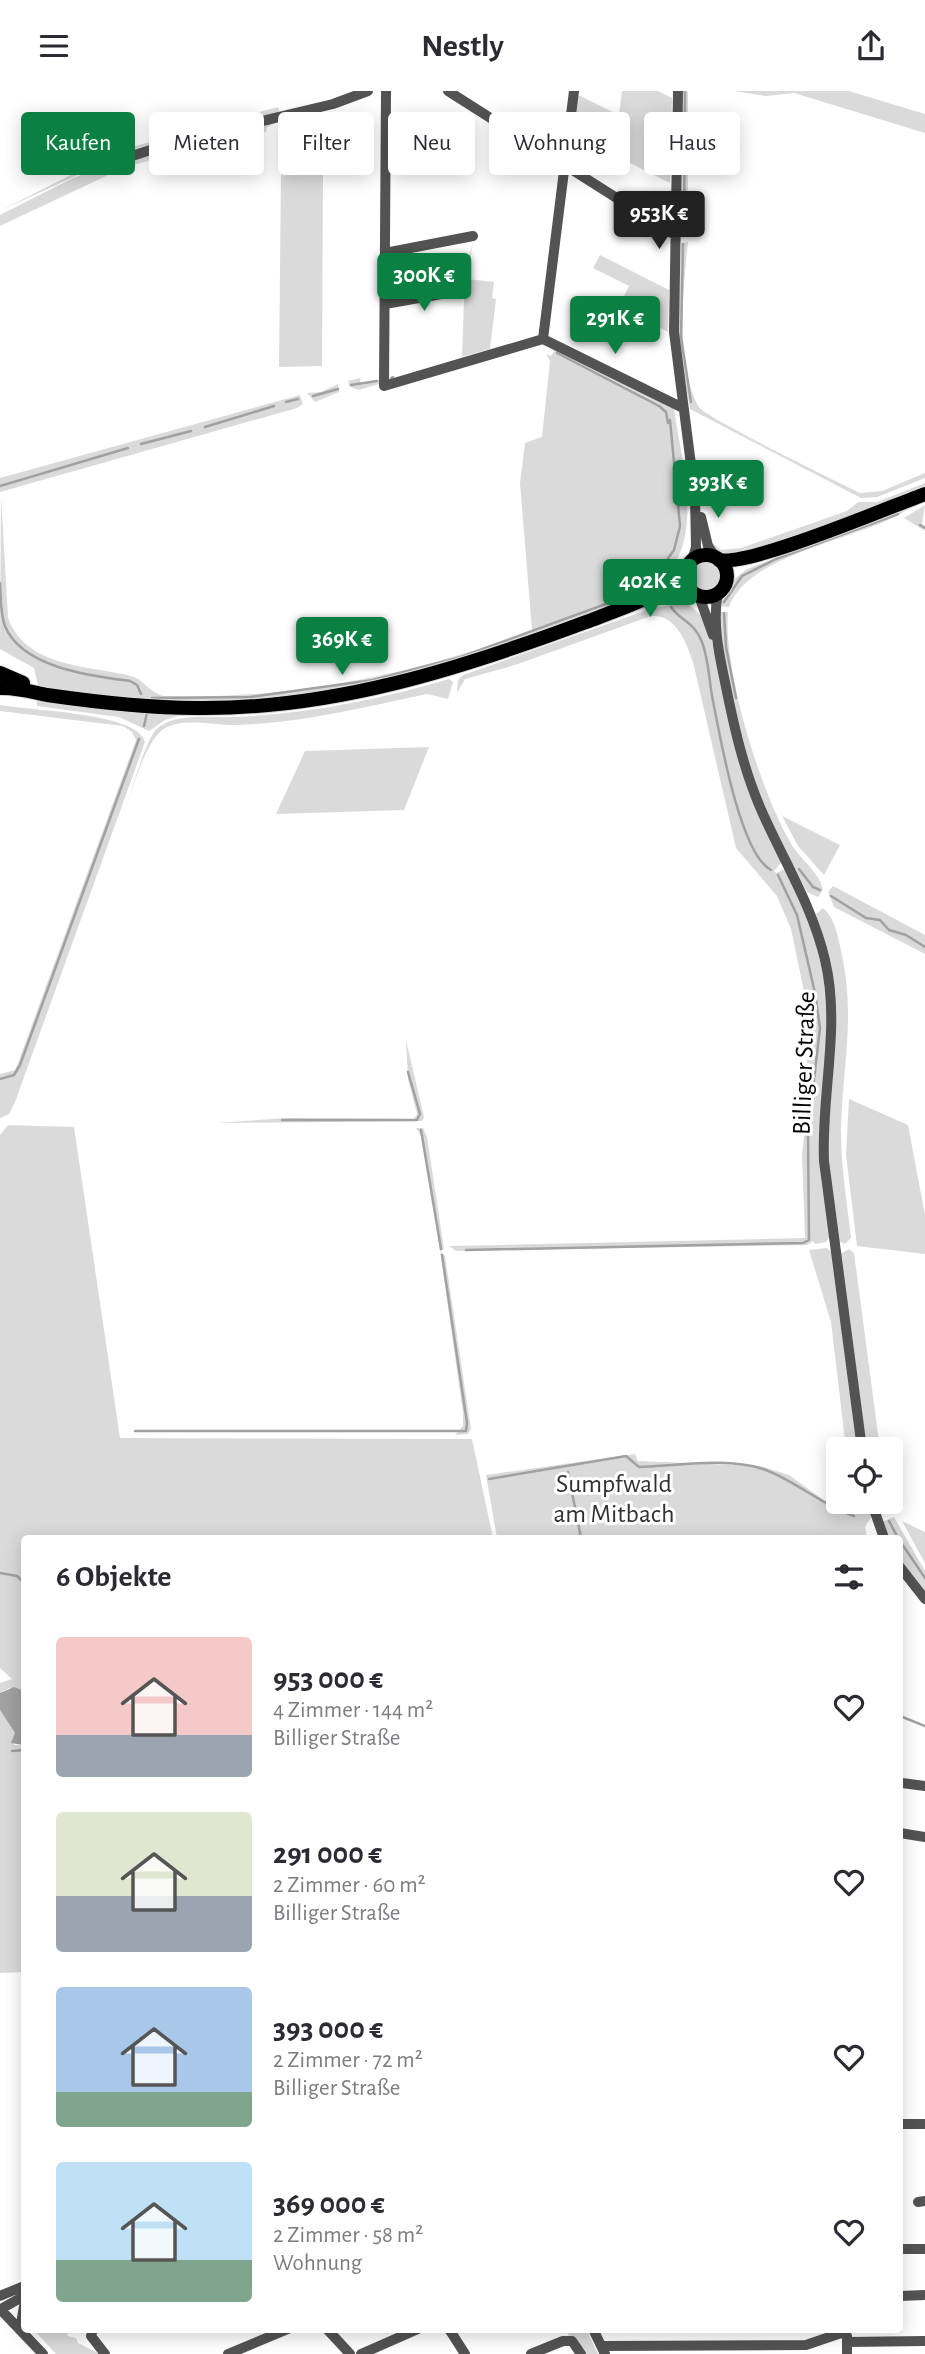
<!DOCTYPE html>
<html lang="de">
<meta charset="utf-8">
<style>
body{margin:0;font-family:"Alegreya Sans",sans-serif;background:#f2f2f3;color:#2b2b33;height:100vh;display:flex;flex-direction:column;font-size:26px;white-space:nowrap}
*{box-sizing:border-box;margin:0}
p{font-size:23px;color:#7c7c81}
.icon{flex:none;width:38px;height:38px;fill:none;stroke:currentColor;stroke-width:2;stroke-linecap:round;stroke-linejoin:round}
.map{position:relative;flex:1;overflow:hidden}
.panel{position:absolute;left:21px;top:1444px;width:882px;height:798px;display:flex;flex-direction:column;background:#fff;border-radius:7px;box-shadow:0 4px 18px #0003}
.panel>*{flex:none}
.banner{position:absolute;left:21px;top:21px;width:884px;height:63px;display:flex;gap:14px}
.fabs{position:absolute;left:826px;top:1346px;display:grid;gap:14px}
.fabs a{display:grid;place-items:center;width:77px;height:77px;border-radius:7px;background:#fff;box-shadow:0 4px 18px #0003;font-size:35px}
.price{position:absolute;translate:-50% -60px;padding:0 16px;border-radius:7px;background:#0b8043;color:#fff;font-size:23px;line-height:46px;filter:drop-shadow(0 2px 4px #0008)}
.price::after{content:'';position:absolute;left:50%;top:42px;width:21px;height:16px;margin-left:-10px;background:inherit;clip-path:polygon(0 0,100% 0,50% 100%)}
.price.selected{background:#222;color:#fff}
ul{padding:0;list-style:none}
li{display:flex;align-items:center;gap:21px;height:175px;padding:0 35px}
li span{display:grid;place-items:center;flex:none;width:196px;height:140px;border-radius:7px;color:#555}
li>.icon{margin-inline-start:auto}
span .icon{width:84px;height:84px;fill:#fffc;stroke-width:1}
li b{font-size:30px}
h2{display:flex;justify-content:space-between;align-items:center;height:84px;padding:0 35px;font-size:30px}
.chip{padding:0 24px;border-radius:7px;background:#fff;box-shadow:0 4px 18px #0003;font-size:24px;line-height:63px}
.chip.selected{background:#0b8043;color:#fff}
header{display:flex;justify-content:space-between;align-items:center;height:91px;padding:0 35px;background:#fff;font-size:32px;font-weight:700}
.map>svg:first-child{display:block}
.green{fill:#dadada}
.water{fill:#a1a1a1}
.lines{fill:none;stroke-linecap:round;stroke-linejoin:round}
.stream{stroke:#a1a1a1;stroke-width:2.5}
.major-casing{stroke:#dbdbdb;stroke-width:16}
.minor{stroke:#535353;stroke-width:10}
.major{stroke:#000;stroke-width:14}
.labels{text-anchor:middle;stroke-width:6;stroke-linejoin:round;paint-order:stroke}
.street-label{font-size:26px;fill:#000;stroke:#fff}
.park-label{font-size:26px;fill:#313131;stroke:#fff}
</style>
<header><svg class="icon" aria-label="menu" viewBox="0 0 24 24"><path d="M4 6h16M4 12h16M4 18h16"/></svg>Nestly<svg class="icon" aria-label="share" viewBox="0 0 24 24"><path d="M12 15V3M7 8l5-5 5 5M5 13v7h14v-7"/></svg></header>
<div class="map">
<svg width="925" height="2263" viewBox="0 0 925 2263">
<rect width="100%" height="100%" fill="#fff"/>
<path class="green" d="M622 0H658L672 7 670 92 572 43 576 3 619 24Z
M682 0H688V145L681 143Z
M734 0H849L925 23V42L794 2 766 5Z
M278 16 280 22 128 63 113 50 97 53 101 73 0 120 98 70 88 34 107 29 124 58Z
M280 30 267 36 266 41 197 56 123 77 0 135V124L73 87 109 74Z
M281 81H323L322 275 279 276Z
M473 150 467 188 494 191 492 207 496 208 490 258 462 266 465 183Z
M688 151C683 196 675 276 699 316 706 327 838 391 860 402L882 400 925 382V387L877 406 861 407 690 318 678 250 681 152Z
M600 164 669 199 668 241 619 215 629 195 593 177Z
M556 257 674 318C683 381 709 459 649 501 453 575 250 648 38 594L34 577 0 558 1 405 8 527C27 577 87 574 131 585 143 588 149 601 163 605 290 609 414 584 532 539L520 392 525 352 542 346 550 270 546 263 551 265Z
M360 287 361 294 381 288 379 293 359 299 350 296 348 290Z
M338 293 339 301 315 311 307 302 321 301Z
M300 304 303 313 297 317 0 401V387Z
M925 392V398L772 456 720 465 710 450 721 459 741 457 847 420 858 411H877Z
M925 409C921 413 913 415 907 419 861 449 749 461 729 516L719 515 733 489 747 478Z
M925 414 922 433 925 440 904 427Z
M690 485a16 16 0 1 1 32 0a16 16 0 1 1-32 0Z
M685 511 701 524 710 544 781 772 774 780 776 782 785 778 813 840 823 883 828 924 829 1147 826 1151 815 1153 813 1150 807 1154 456 1160 449 1155 805 1147 802 1064 811 973 807 972V915L791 838 777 805 736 757 693 571C686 551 676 523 651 525L515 574 465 588 457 602 458 589 463 584 650 518Z
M719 521H728C723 579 760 698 789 749 797 765 813 776 821 792L823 799 818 806 807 801C795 777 780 754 770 729 742 663 726 592 719 521Z
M449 588 453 591 448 608 427 603C365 616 302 632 237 634 215 635 177 624 160 641 143 657 130 706 122 729 128 712 145 649 156 639 174 621 209 627 233 626 306 623 379 609 449 588Z
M36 606 185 623 165 629 149 640 119 626 37 615Z
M0 614C29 620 138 621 145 651L15 1011 9 1023 0 1027V983L15 979 18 972 136 649 132 641 123 635 0 620Z
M429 656 404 719 276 723 305 660Z
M782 725 840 754 824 784 798 755Z
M833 795 925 844V863L834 816 828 801Z
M823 817C834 826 837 842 840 855 857 927 842 972 841 1041 841 1076 847 1112 851 1147L845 1153 838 1150 827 1051 835 958 823 844 816 823Z
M406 949 424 1026 422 1030 216 1032 288 1027 414 1028 417 1023 408 988Z
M849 1008 908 1034 925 1124V1163L857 1155 846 1064Z
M8 1034 74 1036 120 1347 472 1348 493 1447H24V1600L9 1597 0 1602V1592L12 1588 0 1577V1044Z
M416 1037H423L427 1046 444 1158 440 1160 445 1165 471 1338 468 1343 455 1344 463 1335V1322L429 1081 423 1048Z
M827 1157 831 1161 857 1358H846L831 1231 809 1159Z
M849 1158 854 1162 880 1358H866L840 1163Z
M635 1363 638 1370 760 1375 789 1384 829 1413 856 1423 854 1411H867L871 1426 865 1436 867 1447H497L486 1384Z
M894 1426 925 1480V1502L900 1468V1447H889L882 1431Z
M902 1430 925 1441V1472Z
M0 1619 15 1642 14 1654H24V1881L0 1882Z
M33 2238H65L68 2245 76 2247 78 2252 100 2263H56Z
M566 2238H586L598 2263H584L570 2248Z"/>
<path class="water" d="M14 1596 24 1600V1654L11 1652 15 1642 0 1619V1602Z"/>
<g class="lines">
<path class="stream" d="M684 140 685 0
M683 153 681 246 691 311
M557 262 659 315 666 321 668 332
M391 287 393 286
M351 294 377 290
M313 305 338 298
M286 311 298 308
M205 336 274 315
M141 353 191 340
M0 395 128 357
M920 434 925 437
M661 491 658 481 674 459 680 435 670 329
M0 492C1 506 0 522 5 535 22 577 92 585 130 590L137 594 141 603
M724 511 742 485 776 468 898 423
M671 516C680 530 694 530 702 551 709 569 709 591 713 610 720 645 740 763 771 779
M724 522 726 556 736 607
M152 607 250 606 373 589 461 566 644 499 659 489
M144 635 147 622
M799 778 813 796 820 799
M831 805 866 827 880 829 889 839 906 844 925 856
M0 988 14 984 20 974 139 648
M282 1029H417L420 1023 408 981
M421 1039 441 1158
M466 1159 803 1152 809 1149 808 1041 820 937 815 902 797 824 778 784
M135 1340H466L467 1332 442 1164
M568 1381 581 1447
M489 1388 626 1365 639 1376C678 1375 725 1366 763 1378 795 1389 821 1414 854 1425
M889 1430 898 1447
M900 1450 925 1487
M0 1482 17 1485 24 1492
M900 1625 925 1635
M12 1660 24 1659"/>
<g class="major-casing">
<path id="major" d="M685 485a21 21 0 1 1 42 0a21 21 0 1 1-42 0Z
M719 469C751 475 887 417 925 403
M0 582 23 592
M0 597C16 596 32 601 47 604 96 611 146 617 195 617 331 619 460 578 586 531 615 520 664 504 685 482"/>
</g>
<path class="minor" d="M386 0 384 295 543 248
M448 0 675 144
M678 0 674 241 695 405 696 456 692 470
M110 63 126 67 175 51 333 13 368 0
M385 162 473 145
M385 213 458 200
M543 248 574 0
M543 248 683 317
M701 426 708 455 715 466
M718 502C712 530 719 563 725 591 734 636 744 681 763 723 785 772 813 817 825 869 841 936 821 1002 824 1070L862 1358
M699 505 713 544
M871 1410 884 1447
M900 1476 925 1508
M902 1692 925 1695
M900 1742 925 1746
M900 2033H925
M918 2111 925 2110
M900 2158H925
M0 2205 24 2195
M900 2205 925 2204
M0 2218 43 2263
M1 2218 24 2205
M93 2238 91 2245 105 2263
M327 2238 350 2263
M449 2238 465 2263
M593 2238 605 2263
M20 2239 24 2215
M847 2251 925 2250
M602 2255 806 2254 847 2240
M228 2263 288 2238
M361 2263 418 2238
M531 2263 563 2250H572L581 2263
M847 2263V2245"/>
<use href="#major" class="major"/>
</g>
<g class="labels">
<g class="street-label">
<text transform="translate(803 972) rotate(-88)" y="9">Billiger Straße</text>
</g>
<g class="park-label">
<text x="614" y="1401">Sumpfwald<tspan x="614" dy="30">am Mitbach</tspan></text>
</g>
</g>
</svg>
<div class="fabs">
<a><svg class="icon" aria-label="locate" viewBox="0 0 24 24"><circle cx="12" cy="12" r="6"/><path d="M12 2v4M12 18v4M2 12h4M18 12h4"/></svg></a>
</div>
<b class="price selected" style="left:659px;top:160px">953K €</b>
<b class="price" style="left:424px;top:222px">300K €</b>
<b class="price" style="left:615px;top:265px">291K €</b>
<b class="price" style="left:718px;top:429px">393K €</b>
<b class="price" style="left:650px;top:528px">402K €</b>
<b class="price" style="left:342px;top:586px">369K €</b>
<div class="banner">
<a class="chip selected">Kaufen</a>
<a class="chip">Mieten</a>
<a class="chip">Filter</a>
<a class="chip">Neu</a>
<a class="chip">Wohnung</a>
<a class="chip">Haus</a>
</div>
<section class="panel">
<h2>6 Objekte<svg class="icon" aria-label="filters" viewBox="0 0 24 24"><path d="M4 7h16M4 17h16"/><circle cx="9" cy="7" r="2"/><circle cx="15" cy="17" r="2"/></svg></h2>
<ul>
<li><span style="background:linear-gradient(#f6c9c9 70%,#9aa5b1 0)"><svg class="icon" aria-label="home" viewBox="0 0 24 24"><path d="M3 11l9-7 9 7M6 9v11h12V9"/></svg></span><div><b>953 000 €</b><p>4 Zimmer · 144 m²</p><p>Billiger Straße</p></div><svg class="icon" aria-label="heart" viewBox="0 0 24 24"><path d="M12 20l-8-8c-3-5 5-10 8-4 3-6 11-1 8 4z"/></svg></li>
<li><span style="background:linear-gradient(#dfe7d0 60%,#9aa5b1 0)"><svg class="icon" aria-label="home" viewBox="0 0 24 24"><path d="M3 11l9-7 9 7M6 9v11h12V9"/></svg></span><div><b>291 000 €</b><p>2 Zimmer · 60 m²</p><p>Billiger Straße</p></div><svg class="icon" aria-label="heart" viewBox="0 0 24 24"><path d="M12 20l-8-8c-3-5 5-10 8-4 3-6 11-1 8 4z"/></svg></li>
<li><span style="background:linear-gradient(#a9c7e8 75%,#7fa58c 0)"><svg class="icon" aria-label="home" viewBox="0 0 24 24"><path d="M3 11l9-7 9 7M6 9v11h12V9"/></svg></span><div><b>393 000 €</b><p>2 Zimmer · 72 m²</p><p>Billiger Straße</p></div><svg class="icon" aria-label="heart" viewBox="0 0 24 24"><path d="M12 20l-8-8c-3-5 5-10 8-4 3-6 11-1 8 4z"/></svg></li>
<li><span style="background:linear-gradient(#bfe0f5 70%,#7fa58c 0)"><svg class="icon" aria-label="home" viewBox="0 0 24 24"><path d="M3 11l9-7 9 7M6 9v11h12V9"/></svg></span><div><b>369 000 €</b><p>2 Zimmer · 58 m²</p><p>Wohnung</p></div><svg class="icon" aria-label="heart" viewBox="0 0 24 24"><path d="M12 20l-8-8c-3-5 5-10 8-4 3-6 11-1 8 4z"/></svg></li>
</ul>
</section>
</div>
